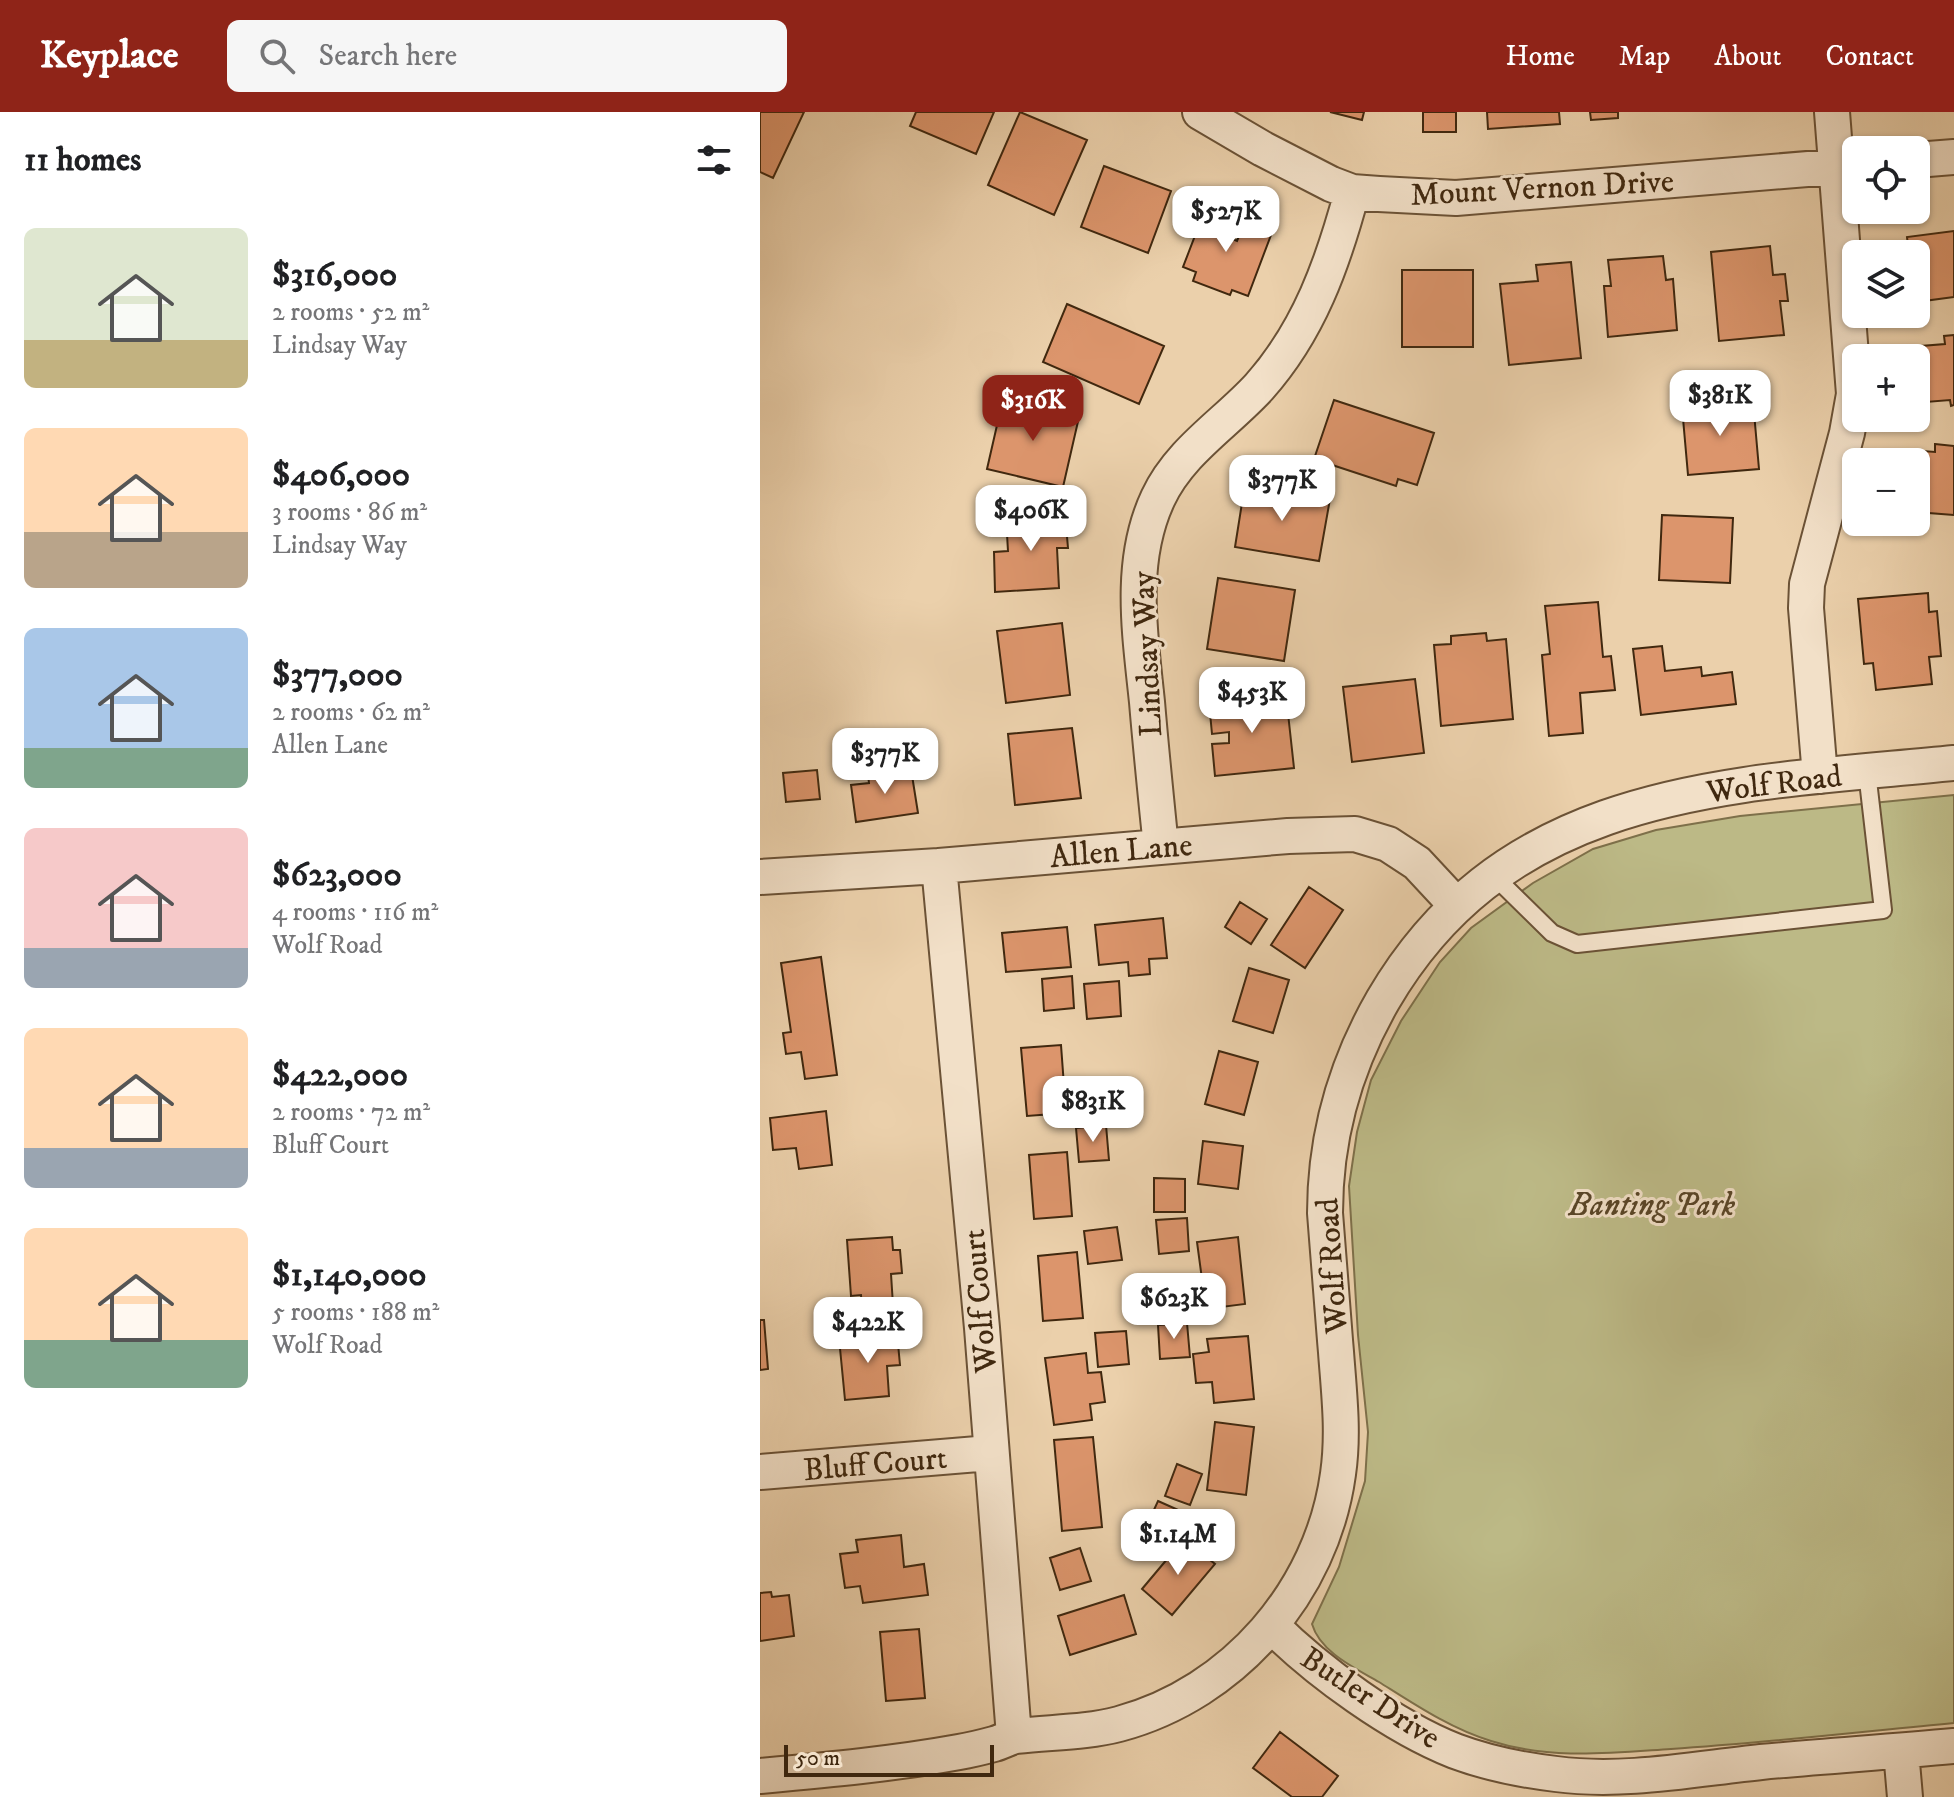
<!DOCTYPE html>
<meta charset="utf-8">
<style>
body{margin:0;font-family:"IM FELL DW Pica",serif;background:#f6f6f6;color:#202124;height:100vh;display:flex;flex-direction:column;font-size:30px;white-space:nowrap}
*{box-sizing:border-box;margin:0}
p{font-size:26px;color:#757577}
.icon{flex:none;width:44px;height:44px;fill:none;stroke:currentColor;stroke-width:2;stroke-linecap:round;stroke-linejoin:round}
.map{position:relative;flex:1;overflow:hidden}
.side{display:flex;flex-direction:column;background:#fff;width:760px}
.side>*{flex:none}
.buttons{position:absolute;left:1082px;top:24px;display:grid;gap:16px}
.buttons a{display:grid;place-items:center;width:88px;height:88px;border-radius:12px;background:#fff;box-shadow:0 2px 6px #0004;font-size:40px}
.scale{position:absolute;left:24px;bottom:20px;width:210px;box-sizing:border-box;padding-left:8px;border:4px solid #40280f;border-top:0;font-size:22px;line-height:28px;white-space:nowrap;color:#40280f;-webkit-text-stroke:6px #f2e0c8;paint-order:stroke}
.price{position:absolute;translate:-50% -68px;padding:0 18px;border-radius:16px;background:#fff;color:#222;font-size:26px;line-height:52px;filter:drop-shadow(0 2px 4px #0008)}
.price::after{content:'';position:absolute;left:50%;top:48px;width:24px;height:18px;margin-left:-12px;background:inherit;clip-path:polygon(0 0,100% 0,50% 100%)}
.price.active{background:#8f2418;color:#fff}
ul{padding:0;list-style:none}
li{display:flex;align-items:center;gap:24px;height:200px;padding:0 24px}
li span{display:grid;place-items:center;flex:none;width:224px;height:160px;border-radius:12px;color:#555}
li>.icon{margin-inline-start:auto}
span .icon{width:96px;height:96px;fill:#fffc;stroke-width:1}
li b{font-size:34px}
h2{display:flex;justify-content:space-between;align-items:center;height:96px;padding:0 24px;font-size:34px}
header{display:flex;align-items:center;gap:48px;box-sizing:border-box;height:112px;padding:0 40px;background:#8f2418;color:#fff}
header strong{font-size:38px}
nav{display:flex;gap:44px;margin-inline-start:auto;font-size:28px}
.search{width:560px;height:72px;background:#f6f6f6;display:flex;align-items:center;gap:20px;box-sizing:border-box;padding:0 28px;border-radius:12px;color:#757577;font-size:30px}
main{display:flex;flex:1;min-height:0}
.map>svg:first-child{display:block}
.green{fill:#bcb986;stroke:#7e704a;stroke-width:2}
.building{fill:#dc956c;stroke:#40280f;stroke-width:2}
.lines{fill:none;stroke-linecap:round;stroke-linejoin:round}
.lane-casing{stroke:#6b5236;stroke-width:20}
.street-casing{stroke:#6b5236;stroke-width:38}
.lane{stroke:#f2e0c8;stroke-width:16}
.street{stroke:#f2e0c8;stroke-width:34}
.labels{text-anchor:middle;stroke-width:6;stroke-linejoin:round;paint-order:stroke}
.street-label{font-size:32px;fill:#40280f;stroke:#f2e0c8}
.park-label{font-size:32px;font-style:italic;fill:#594527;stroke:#f2e0c8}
</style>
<header>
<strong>Keyplace</strong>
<div class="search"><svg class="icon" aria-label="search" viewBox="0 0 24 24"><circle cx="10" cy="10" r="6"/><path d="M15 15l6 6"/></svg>Search here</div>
<nav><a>Home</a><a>Map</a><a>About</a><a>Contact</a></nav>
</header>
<main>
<section class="side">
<h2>11 homes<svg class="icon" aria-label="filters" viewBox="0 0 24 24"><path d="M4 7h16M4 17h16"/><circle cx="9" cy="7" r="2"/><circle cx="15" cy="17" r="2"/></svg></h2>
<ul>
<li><span style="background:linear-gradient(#dfe7d0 70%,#c2b280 0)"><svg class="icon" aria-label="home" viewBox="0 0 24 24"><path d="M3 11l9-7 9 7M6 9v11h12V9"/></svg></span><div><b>$316,000</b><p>2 rooms · 52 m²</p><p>Lindsay Way</p></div></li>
<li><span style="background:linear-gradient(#ffd9b3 65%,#b9a48a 0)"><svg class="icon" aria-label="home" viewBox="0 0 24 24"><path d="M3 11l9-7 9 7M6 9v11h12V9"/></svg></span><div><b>$406,000</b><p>3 rooms · 86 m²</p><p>Lindsay Way</p></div></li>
<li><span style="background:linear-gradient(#a9c7e8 75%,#7fa58c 0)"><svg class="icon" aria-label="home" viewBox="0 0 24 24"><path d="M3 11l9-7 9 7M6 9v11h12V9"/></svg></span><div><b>$377,000</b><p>2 rooms · 62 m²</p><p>Allen Lane</p></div></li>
<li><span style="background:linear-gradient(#f6c9c9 75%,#9aa5b1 0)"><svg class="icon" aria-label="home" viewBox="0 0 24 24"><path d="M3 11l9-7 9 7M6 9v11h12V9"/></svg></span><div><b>$623,000</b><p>4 rooms · 116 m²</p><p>Wolf Road</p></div></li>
<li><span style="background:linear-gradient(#ffd9b3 75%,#9aa5b1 0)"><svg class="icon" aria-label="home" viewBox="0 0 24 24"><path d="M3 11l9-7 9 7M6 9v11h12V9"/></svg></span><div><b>$422,000</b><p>2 rooms · 72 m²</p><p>Bluff Court</p></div></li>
<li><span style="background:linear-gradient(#ffd9b3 70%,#7fa58c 0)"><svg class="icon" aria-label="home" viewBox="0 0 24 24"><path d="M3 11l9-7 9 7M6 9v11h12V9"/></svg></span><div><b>$1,140,000</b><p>5 rooms · 188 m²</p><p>Wolf Road</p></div></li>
</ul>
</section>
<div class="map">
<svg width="1194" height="1685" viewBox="0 0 1194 1685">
<rect width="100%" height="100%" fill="#ebd0ab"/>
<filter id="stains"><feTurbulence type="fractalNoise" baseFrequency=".0025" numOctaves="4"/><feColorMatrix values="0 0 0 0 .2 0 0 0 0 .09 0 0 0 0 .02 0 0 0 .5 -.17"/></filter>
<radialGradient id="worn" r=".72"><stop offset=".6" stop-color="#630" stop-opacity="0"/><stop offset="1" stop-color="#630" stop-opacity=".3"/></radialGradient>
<path class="green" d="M1194 683V1611C1100 1620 1005 1631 911 1637 850 1641 790 1648 731 1629 691 1617 654 1592 619 1570 595 1556 560 1540 552 1512L579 1455 605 1369 608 1320 598 1223 589 1074 597 1020 611 968 641 909 680 850 711 816 773 771 833 737 896 718 980 704Z"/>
<path class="building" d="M0 0H44L13 66 0 60Z
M156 0H234L216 42 150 14Z
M260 0 327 28 294 103 228 73Z
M570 0H604L602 8Z
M663 0H696V20H663Z
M727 0H799L800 12 728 17Z
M830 0H858V6L831 8Z
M344 54 411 79 388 141 321 115Z
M446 95 477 107 470 126 477 129 484 112 511 123 488 184 472 178 470 183 433 169 436 160 423 155Z
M1194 119V185L1156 190V142H1149L1147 125Z
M1010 134 1013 163 1025 162 1028 189H1020L1024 223 959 229 951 140Z
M903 144 906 168 913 167 917 218 848 225 844 174H851L848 148Z
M811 150 821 246 749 253 740 172 778 169 776 153Z
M642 158H713V235H642Z
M307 192 404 234 379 292 283 250Z
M1194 223V293L1191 294 1190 288 1166 290 1161 234 1185 232 1184 224Z
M243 287 319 305 303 375 227 357Z
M574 288 674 321 657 373 638 367 636 374 554 347Z
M993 289 999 357 928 363 922 295Z
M1175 332 1194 334V403L1156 400V350H1150V338L1175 340Z
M485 372 570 387 559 449 475 435Z
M305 402 308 436H297L299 476 235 480 234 440 248 439 246 405Z
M902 403 973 406 970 471 899 468Z
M458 466 535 478 524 549 447 537Z
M1168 481 1169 500 1177 499 1181 544 1169 545 1172 572 1116 578 1113 551 1104 552 1098 487Z
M838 490 843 545 851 544 855 578 820 581 823 621 789 624 782 543 790 542 785 494Z
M302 511 310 583 246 591 237 519Z
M726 521 727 529 746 527 753 607 681 614 674 533 691 532V524Z
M902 534 905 559 941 555 942 564 972 560 976 592 881 603 873 537Z
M655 567 664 641 592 650 583 575Z
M526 583 534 656 455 664 452 632 469 631V620L452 622 449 590Z
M312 616 321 686 255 693 248 622Z
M151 657 158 701 96 710 91 673 109 671 108 663Z
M57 658 60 687 26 690 23 661Z
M549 775 583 798 545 856 511 833Z
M480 790 507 807 491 832 465 815Z
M403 806 407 846 389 847 390 862 369 864 368 850 339 853 335 813Z
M307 815 311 855 246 860 242 821Z
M61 845 77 963 45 967 41 940 26 942 23 921 31 920 21 851Z
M489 856 529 868 513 921 473 909Z
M312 864 314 896 284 899 282 867Z
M359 869 361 904 327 907 324 872Z
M301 933 306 1001 267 1004 261 936Z
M459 939 498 950 484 1003 445 992Z
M351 966 355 1009 321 1012 317 969Z
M66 999 72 1053 39 1057 36 1036 13 1038 10 1006Z
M346 1013 349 1048 319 1050 316 1016Z
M443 1029 483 1034 478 1077 438 1072Z
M307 1040 312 1104 274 1107 269 1043Z
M394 1066 425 1067V1100H394Z
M427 1106 429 1139 399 1142 396 1108Z
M357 1115 362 1148 328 1152 324 1119Z
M132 1125 133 1138H140L142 1161 131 1162 133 1193 102 1196 101 1183 91 1184 87 1128Z
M478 1125 485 1192 446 1197 437 1130Z
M317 1140 323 1206 283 1209 278 1144Z
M0 1208H4L8 1257 0 1258Z
M427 1211 430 1245 400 1247 398 1213Z
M366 1219 369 1252 338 1255 335 1221Z
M137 1221 140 1253 127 1254 129 1284 85 1288 79 1226Z
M488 1224 494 1287 454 1291 452 1270 436 1271 433 1242 449 1240 447 1227Z
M326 1241 328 1261 341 1260 345 1290 330 1292 332 1308 294 1313 285 1246Z
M455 1310 494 1315 486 1383 447 1378Z
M333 1325 342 1415 302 1419 294 1328Z
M417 1352 442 1362 430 1393 405 1384Z
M398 1389 425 1401 413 1425 387 1413Z
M141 1423 144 1455 164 1452 168 1483 103 1491 100 1474 85 1476 80 1442 98 1440 96 1428Z
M424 1427 455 1452 412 1503 382 1477Z
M320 1436 331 1469 300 1478 290 1446Z
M11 1480 12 1485 29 1483 34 1524 0 1529V1481Z
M364 1483 376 1522 310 1543 298 1504Z
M159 1517 165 1586 126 1589 120 1520Z
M520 1620 578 1664 562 1685H532L493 1656Z"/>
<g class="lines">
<g class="lane-casing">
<path id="lane" d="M734 764 792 821 817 832 1123 798 1107 660"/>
</g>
<g class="street-casing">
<path id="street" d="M440 0 503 37 571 72 592 80 619 82 696 86 1096 53
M1156 48 1194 45
M1060 664 1046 496 1047 472 1087 321 1094 282 1072 0
M401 735C396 686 391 638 387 590 380 522 368 450 398 386 420 339 465 312 499 275 549 219 573 151 592 80
M179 754 222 1216 254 1624
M0 765 179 754 528 724 595 722 628 732 657 751 697 794
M0 1360 230 1341
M511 1513C558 1560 634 1615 695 1639 727 1651 762 1658 796 1662 863 1671 934 1657 1001 1650 1065 1644 1130 1640 1194 1634
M1141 1639 1145 1685
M0 1664C66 1658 133 1652 199 1640 211 1638 223 1635 234 1632 242 1630 249 1625 257 1624 291 1620 325 1621 359 1612 474 1581 562 1479 578 1362 584 1321 579 1281 576 1240 572 1194 569 1148 565 1101 565 1025 585 954 623 888 749 672 974 673 1194 651"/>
</g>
<use href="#lane" class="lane"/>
<use href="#street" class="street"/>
</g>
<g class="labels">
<g class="street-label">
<text transform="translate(782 75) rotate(-3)" y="11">Mount Vernon Drive</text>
<text transform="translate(386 542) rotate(-93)" y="11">Lindsay Way</text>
<text transform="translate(1014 671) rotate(-7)" y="11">Wolf Road</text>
<text transform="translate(361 738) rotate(-5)" y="11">Allen Lane</text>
<text transform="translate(571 1154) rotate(-94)" y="11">Wolf Road</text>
<text transform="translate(219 1189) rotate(-95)" y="11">Wolf Court</text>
<text transform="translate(115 1351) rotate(-5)" y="11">Bluff Court</text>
<text transform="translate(611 1585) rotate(33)" y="11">Butler Drive</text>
</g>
<g class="park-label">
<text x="892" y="1103">Banting Park</text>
</g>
</g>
<rect width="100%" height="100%" filter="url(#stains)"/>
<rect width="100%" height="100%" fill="url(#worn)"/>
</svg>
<div class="buttons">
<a><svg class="icon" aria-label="locate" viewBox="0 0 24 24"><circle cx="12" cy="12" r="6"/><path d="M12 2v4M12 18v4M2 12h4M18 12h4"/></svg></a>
<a><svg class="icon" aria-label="layers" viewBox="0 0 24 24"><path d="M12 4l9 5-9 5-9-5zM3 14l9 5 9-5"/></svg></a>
<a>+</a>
<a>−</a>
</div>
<div class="scale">50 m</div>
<b class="price" style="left:466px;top:142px">$527K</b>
<b class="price" style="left:960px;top:326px">$381K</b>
<b class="price active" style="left:273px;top:331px">$316K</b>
<b class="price" style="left:522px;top:411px">$377K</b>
<b class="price" style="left:271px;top:441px">$406K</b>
<b class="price" style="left:492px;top:623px">$453K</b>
<b class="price" style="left:125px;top:684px">$377K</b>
<b class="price" style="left:333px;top:1032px">$831K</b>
<b class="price" style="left:414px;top:1229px">$623K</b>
<b class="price" style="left:108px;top:1253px">$422K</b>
<b class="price" style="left:418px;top:1465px">$1.14M</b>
</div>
</main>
